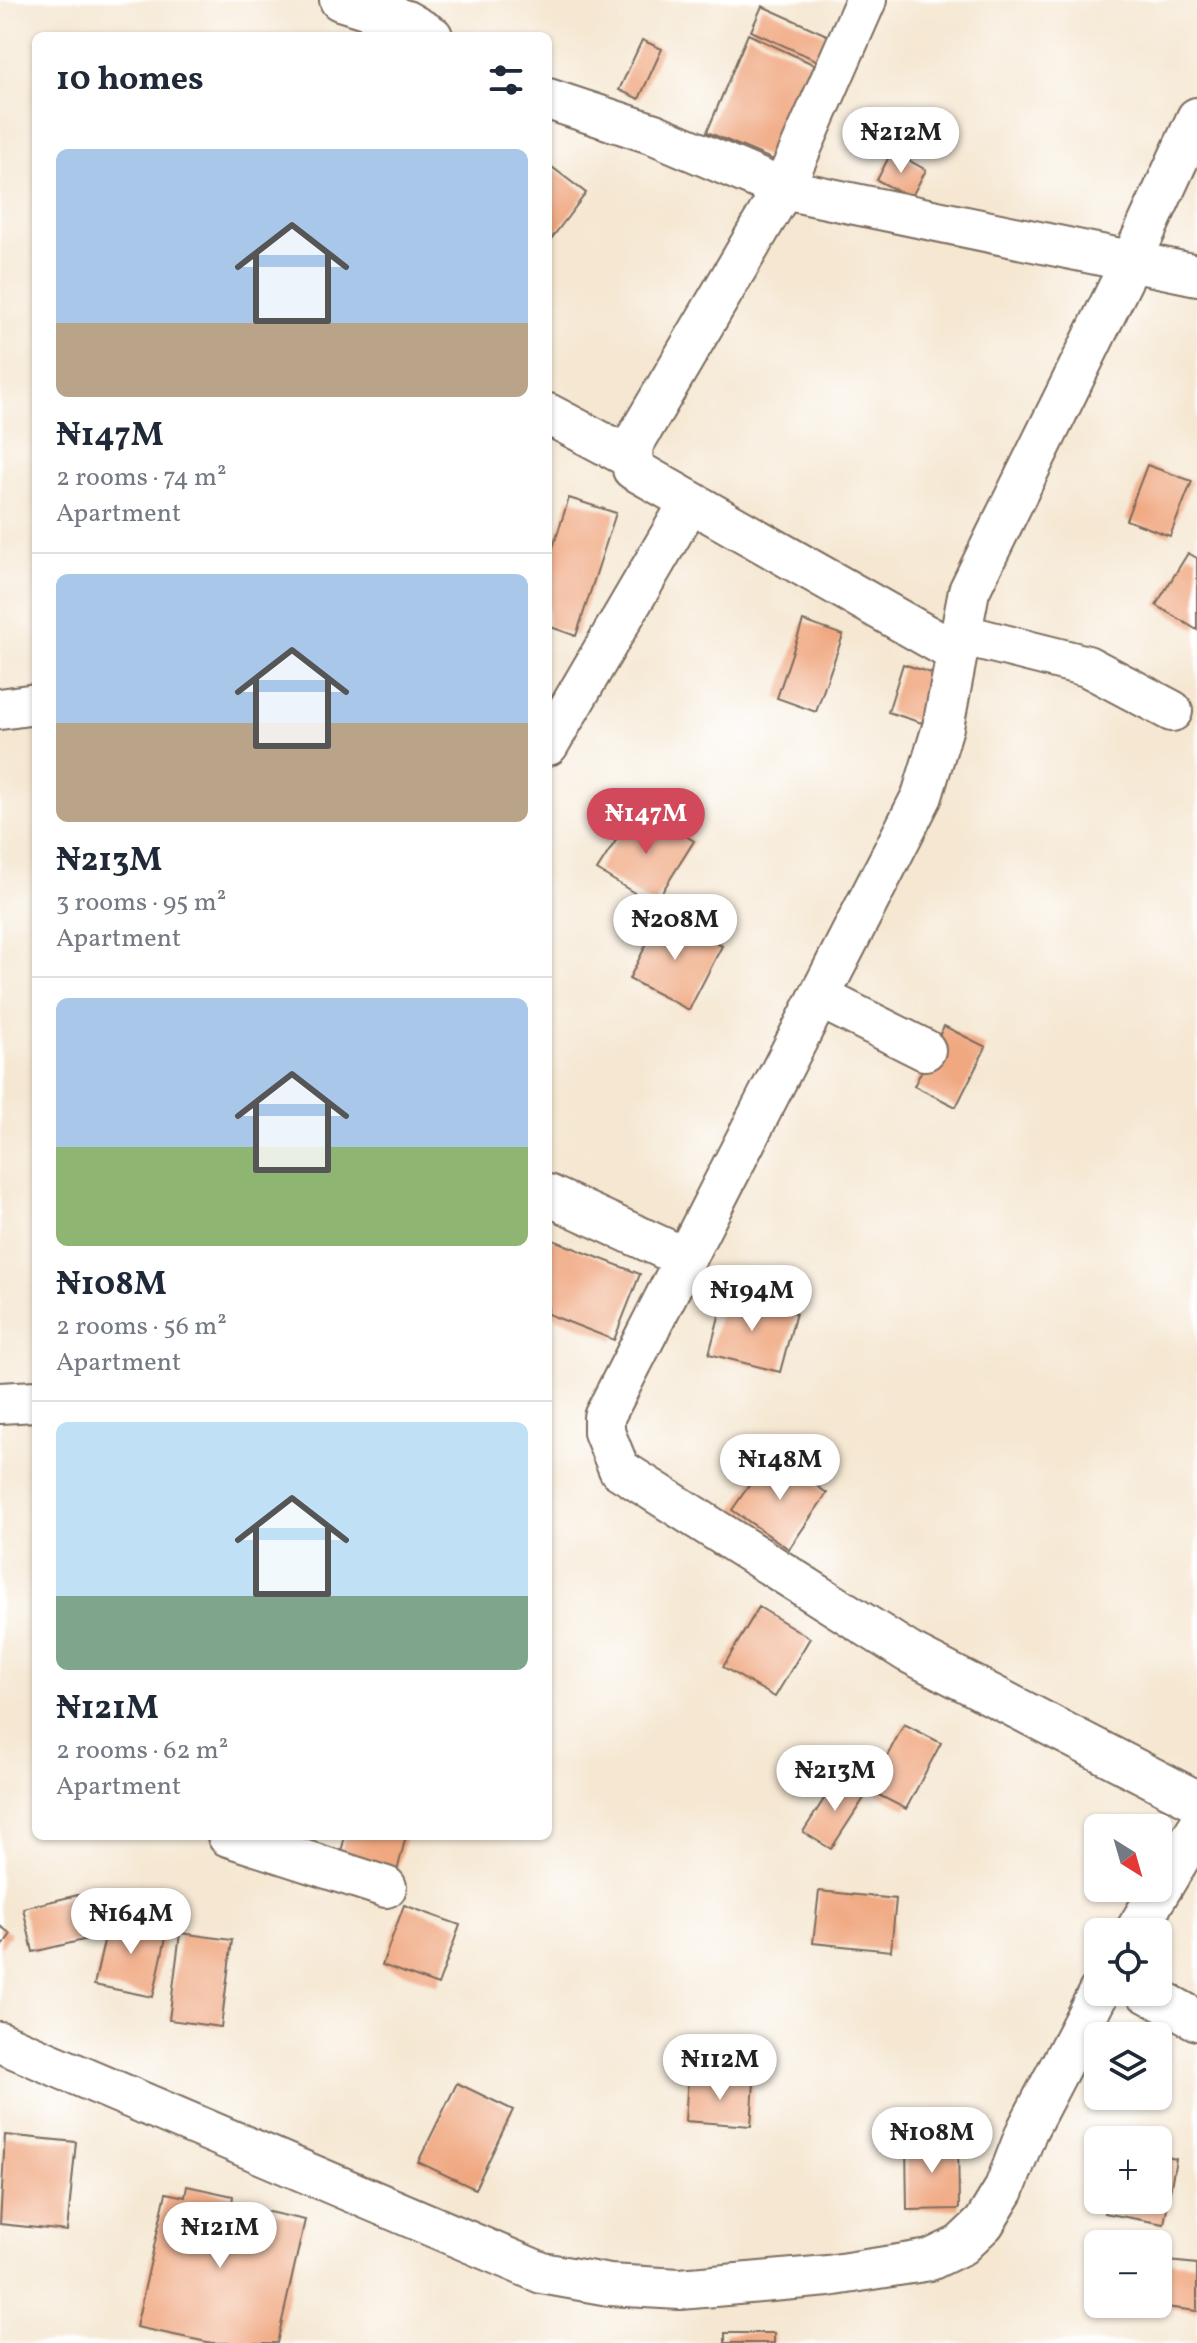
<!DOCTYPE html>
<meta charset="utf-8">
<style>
body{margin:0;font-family:Vollkorn,serif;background:#f2f2f3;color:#1f2937;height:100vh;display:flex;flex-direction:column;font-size:30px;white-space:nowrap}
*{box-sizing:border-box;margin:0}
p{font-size:26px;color:#747a83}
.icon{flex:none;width:44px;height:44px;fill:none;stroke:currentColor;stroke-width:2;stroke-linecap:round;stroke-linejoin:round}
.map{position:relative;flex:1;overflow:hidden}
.details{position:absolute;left:32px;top:32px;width:520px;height:1808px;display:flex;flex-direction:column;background:#fff;border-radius:12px;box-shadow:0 2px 6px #0004}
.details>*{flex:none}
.needle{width:52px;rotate:143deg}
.buttons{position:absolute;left:1084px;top:1814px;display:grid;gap:16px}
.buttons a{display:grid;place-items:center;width:88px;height:88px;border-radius:12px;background:#fff;box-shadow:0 2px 6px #0004;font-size:40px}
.price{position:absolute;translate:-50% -68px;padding:0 18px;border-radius:28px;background:#fff;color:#222;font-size:26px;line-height:52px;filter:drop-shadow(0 2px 4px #0008)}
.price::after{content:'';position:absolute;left:50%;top:48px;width:24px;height:18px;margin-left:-12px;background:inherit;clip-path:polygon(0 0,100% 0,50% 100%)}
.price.selected{background:#d1495b;color:#fff}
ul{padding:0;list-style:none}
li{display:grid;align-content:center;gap:16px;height:424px;padding:0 24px}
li+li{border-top:2px solid #e0e1e3}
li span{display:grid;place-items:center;height:248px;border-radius:12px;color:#555}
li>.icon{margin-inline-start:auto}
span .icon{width:144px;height:144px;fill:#fffc;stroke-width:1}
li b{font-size:34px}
h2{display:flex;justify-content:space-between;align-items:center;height:96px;padding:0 24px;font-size:34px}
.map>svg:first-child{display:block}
.building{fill:#f0a881}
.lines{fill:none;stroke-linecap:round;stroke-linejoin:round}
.street-casing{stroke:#7c6c5d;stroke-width:44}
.street{stroke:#fff;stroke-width:40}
</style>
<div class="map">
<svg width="1197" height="2343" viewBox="0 0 1197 2343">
<rect width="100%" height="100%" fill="#fff"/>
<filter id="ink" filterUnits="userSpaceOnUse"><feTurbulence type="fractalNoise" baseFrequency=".0125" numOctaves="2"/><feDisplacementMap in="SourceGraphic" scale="16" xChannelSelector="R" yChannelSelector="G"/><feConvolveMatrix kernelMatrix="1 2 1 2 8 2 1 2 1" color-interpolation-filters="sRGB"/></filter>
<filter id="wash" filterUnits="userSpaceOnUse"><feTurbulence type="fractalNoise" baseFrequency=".006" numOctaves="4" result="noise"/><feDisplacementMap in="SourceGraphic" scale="32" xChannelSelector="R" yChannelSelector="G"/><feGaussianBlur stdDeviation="1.8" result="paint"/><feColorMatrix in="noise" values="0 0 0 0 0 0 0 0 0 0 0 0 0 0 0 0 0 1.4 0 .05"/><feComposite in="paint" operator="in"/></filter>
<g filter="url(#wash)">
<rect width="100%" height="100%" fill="#f5e7d1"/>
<g id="blocks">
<path class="building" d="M762 6 829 36 818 61 751 31Z
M748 34 815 65 774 160 707 132Z
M642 40 662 49 639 99 619 90Z
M892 151 926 170 911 198 877 180Z
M548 164 586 193 548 243Z
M1147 465 1192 481 1170 536 1126 520Z
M569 498 616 513 576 636 548 626V563Z
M1188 553 1197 558V630L1156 605Z
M803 621 843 635 816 712 777 698Z
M903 664 937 675 922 723 888 712Z
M638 806 694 841 654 905 597 870Z
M661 915 722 946 689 1010 629 979Z
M944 1026 986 1047 956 1107 914 1086Z
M548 1238 640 1274 614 1340 548 1314Z
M725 1294 796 1313 780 1372 709 1354Z
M770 1455 827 1493 789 1549 732 1510Z
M759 1607 810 1638 775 1697 723 1667Z
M904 1724 941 1743 906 1809 869 1790Z
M838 1777 866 1795 831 1849 803 1832Z
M345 1836H406L391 1895 334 1880Z
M819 1891 896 1899 891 1951 813 1943Z
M78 1895 88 1939 33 1952 23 1908Z
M404 1905 460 1925 438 1985 382 1965Z
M110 1915 168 1928 153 1997 94 1985Z
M0 1926 11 1934 0 1949Z
M180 1933 232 1940 221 2027 169 2020Z
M688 2077 754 2082 751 2126 685 2121Z
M457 2083 513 2110 475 2189 418 2162Z
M5 2135 76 2142 67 2231 0 2224Z
M958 2140 959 2209 907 2210 906 2141Z
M1158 2155 1176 2159 1164 2224 1104 2213 1107 2200H1158Z
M187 2186 233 2196 232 2204 305 2220 277 2343H212L136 2327 166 2193 185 2197Z
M1158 2260 1197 2264V2311L1158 2306Z
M725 2333H774V2343H725Z"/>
</g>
</g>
<g filter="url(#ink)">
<use href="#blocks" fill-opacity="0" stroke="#7c6c5d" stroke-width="2"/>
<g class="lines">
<g class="street-casing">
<path id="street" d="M340 0 406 21 432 36
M866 0 783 189 632 446 633 469 957 653
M548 99 654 134 783 189 1197 275
M1197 118 1130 264 969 591 943 727 922 796 604 1417V1432L619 1469 908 1652 1197 1801
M548 414 631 458
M960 634 1087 666 1172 711
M0 709 36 704
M548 745 690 502
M819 997 925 1050
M548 1195 685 1258
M0 1403 36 1401
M228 1836 386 1887
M1135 1932 1197 1829
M1146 1992 1197 2020
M0 2042 542 2273 609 2285 680 2289 828 2276 930 2260 961 2245 984 2223 1004 2190 1027 2130 1099 1992"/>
</g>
<use href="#street" class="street"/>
</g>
</g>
</svg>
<div class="buttons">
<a><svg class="needle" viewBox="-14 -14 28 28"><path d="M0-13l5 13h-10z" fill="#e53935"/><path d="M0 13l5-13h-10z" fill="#747a83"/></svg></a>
<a><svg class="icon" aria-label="locate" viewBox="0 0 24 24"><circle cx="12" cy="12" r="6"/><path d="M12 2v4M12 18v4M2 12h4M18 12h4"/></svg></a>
<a><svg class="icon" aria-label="layers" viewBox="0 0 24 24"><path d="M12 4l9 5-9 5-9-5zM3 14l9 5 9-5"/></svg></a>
<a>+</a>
<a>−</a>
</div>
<b class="price" style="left:901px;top:175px">₦212M</b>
<b class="price selected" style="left:646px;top:856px">₦147M</b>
<b class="price" style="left:675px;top:962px">₦208M</b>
<b class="price" style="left:752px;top:1333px">₦194M</b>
<b class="price" style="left:780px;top:1502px">₦148M</b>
<b class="price" style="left:835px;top:1813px">₦213M</b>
<b class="price" style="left:131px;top:1956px">₦164M</b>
<b class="price" style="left:720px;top:2102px">₦112M</b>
<b class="price" style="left:932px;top:2175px">₦108M</b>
<b class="price" style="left:220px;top:2270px">₦121M</b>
<section class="details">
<h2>10 homes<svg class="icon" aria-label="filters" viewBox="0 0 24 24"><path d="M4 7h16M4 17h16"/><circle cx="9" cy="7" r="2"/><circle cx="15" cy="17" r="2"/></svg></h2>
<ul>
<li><span style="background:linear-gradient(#a9c7e8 70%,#b9a48a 0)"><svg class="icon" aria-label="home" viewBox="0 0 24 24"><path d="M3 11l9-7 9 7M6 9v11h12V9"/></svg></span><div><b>₦147M</b><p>2 rooms · 74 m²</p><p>Apartment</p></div></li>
<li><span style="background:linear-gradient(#a9c7e8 60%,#b9a48a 0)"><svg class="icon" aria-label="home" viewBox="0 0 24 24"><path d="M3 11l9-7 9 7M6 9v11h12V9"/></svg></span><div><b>₦213M</b><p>3 rooms · 95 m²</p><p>Apartment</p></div></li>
<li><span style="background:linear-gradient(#a9c7e8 60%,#8fb573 0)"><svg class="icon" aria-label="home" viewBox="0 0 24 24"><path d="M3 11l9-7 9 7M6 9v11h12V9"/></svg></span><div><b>₦108M</b><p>2 rooms · 56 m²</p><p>Apartment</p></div></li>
<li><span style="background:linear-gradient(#bfe0f5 70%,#7fa58c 0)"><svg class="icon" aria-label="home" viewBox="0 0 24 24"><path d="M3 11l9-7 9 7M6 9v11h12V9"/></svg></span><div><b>₦121M</b><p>2 rooms · 62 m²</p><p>Apartment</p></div></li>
</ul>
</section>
</div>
